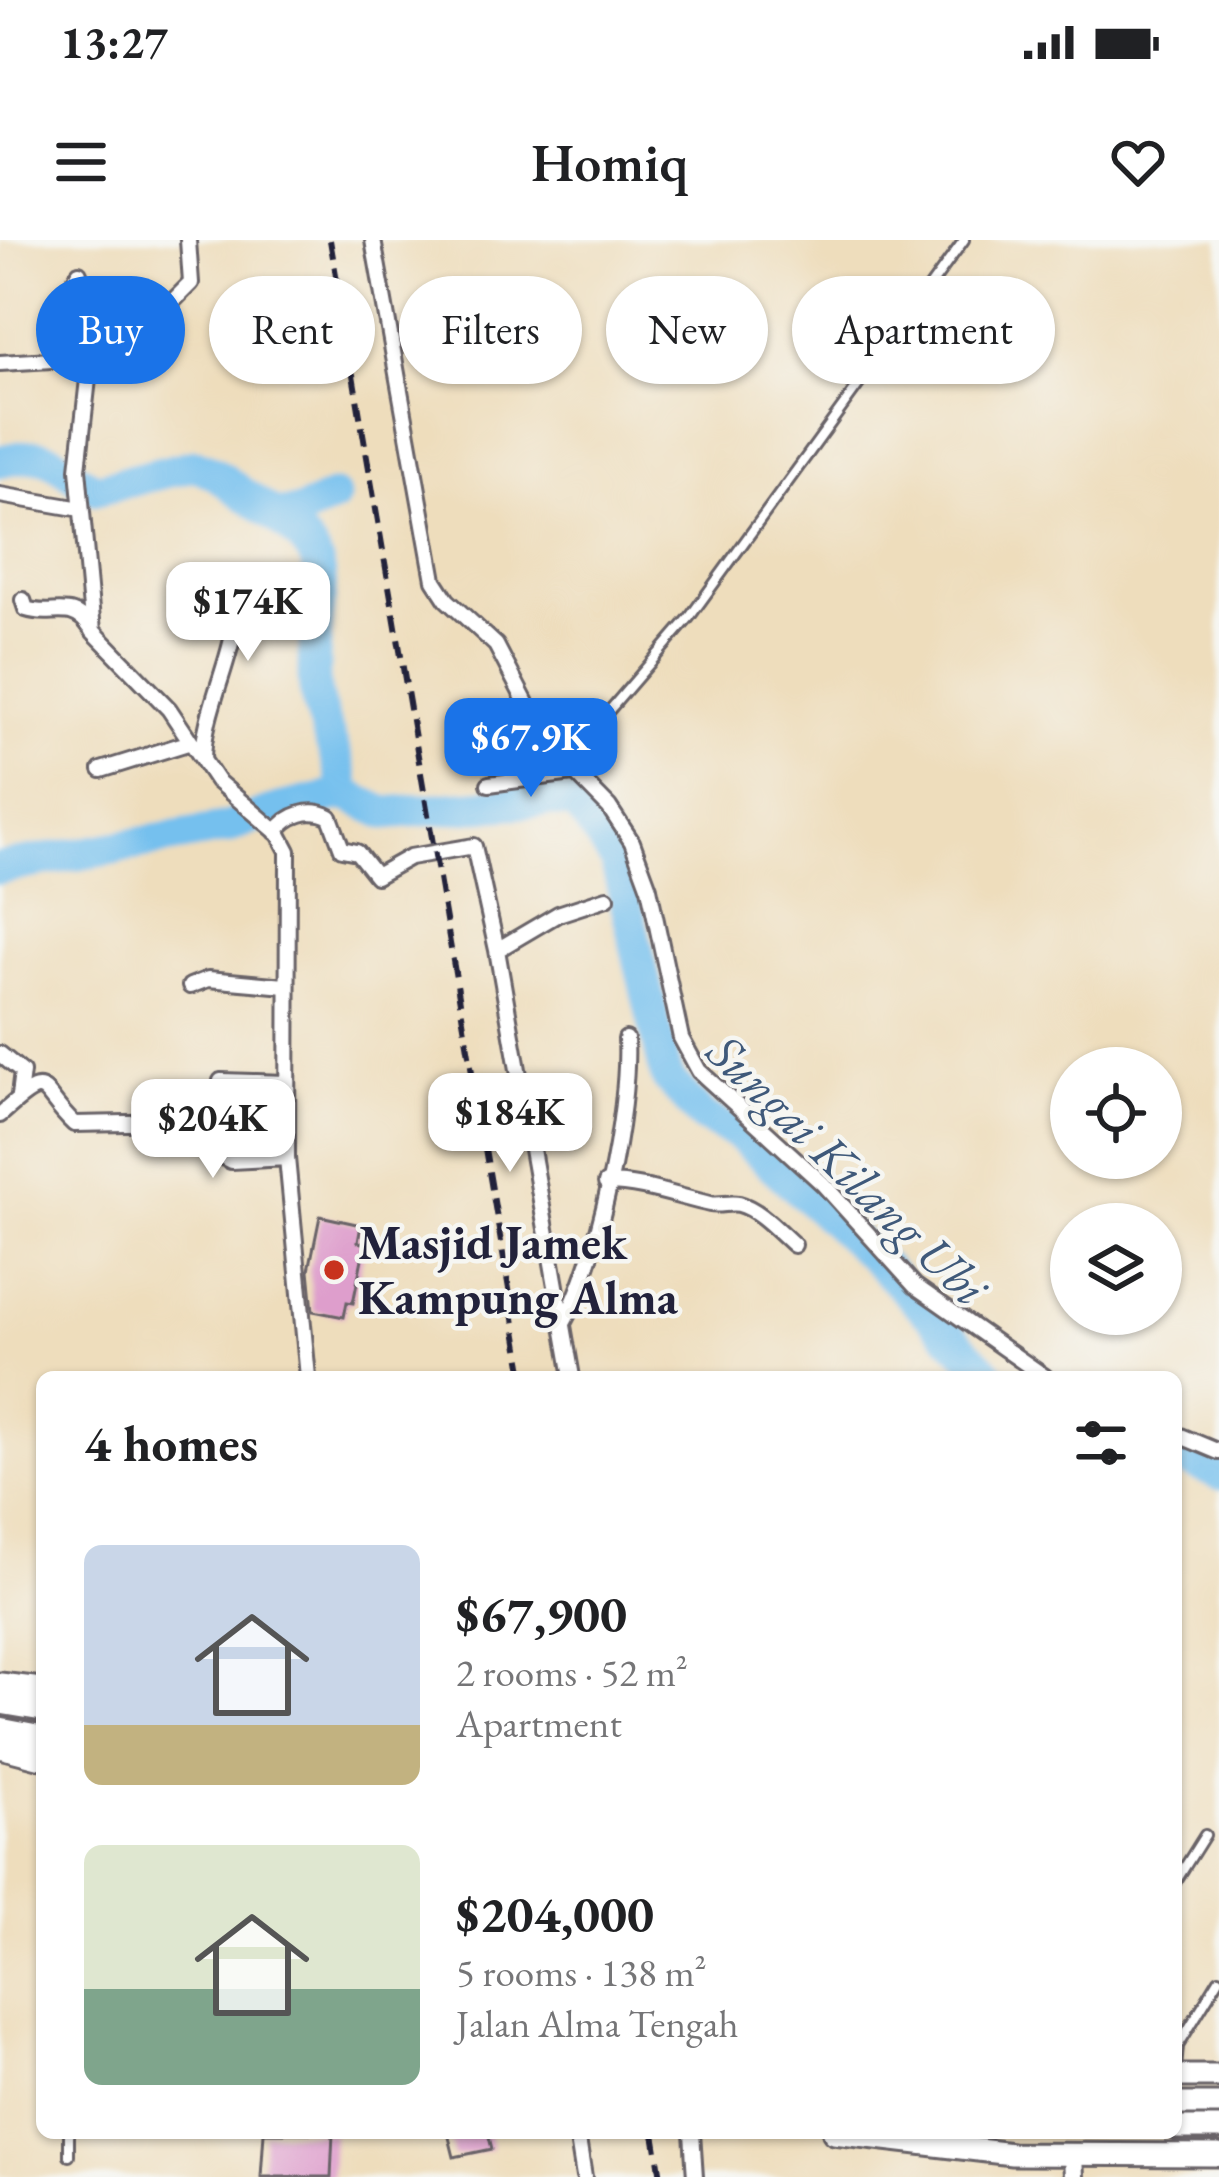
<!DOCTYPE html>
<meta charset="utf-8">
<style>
body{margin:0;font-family:"EB Garamond",serif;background:#f6f6f6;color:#202124;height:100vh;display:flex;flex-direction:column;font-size:45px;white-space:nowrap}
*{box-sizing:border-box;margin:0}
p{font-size:39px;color:#757577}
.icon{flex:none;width:66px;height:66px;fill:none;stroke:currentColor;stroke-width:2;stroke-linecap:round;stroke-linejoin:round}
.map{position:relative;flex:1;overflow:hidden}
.side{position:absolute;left:36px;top:1131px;width:1146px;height:768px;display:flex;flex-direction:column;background:#fff;border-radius:18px;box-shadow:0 3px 9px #0004}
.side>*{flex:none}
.banner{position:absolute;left:36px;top:36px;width:1149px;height:108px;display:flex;gap:24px}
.tools{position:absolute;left:1050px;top:807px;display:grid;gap:24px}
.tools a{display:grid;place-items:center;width:132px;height:132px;border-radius:50%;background:#fff;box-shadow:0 3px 9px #0004;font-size:60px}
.price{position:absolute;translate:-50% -102px;padding:0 27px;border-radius:24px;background:#fff;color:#222;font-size:39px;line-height:78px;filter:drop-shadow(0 3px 6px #0008)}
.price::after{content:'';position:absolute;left:50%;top:72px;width:36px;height:27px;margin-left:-18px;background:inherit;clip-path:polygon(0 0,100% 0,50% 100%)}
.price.active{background:#1a73e8;color:#fff}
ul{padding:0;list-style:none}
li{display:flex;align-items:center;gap:36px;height:300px;padding:0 48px}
li span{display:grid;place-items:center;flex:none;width:336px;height:240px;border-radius:18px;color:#555}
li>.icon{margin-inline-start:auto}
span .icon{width:144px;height:144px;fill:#fffc;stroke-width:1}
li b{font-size:51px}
h2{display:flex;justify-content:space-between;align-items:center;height:144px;padding:0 48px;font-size:51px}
.chip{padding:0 42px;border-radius:54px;background:#fff;box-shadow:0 3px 9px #0004;font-size:42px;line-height:108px}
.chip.active{background:#1a73e8;color:#fff}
.status{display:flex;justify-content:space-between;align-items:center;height:84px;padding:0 60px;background:#fff;direction:ltr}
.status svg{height:33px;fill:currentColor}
header{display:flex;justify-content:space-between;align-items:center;height:156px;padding:0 48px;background:#fff;font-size:54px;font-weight:600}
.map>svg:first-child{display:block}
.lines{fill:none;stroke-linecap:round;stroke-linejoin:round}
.river{stroke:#75c0ee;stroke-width:33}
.building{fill:#de9ecc}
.service-casing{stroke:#696368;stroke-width:14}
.minor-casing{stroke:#696368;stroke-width:20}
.tertiary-casing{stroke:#696368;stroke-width:24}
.secondary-casing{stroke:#696368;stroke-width:27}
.service{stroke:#fff;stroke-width:8}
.minor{stroke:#fff;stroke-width:14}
.tertiary{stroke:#fff;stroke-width:18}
.secondary{stroke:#fff;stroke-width:21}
.rail{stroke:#22223b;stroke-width:6;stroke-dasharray:18 9;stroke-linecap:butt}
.poi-dot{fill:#c8321e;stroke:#f6f6f2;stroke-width:4.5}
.labels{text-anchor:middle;stroke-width:9;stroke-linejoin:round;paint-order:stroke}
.poi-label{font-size:48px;font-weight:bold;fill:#22223b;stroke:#f6f6f2;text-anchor:start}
.water-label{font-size:51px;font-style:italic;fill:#3f597a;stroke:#f6f6f2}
</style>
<div class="status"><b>13:27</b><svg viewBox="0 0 49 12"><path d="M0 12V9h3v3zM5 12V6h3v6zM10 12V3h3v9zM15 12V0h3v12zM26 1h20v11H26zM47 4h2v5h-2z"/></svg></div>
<header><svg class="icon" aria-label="menu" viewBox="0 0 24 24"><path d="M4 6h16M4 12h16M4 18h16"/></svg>Homiq<svg class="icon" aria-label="heart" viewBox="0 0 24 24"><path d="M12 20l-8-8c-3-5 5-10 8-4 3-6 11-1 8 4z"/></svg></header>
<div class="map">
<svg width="1219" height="1937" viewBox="0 0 1219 1937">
<rect width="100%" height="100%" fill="#f6f6f2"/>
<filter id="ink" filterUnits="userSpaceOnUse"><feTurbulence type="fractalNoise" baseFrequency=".00833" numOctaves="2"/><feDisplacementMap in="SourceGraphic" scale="24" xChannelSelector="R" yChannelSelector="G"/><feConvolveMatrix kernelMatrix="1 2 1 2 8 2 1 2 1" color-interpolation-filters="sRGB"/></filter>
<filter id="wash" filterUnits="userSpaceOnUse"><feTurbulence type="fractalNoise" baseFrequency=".004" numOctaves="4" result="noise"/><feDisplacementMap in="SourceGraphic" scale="48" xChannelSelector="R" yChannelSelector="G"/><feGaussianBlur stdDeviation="2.7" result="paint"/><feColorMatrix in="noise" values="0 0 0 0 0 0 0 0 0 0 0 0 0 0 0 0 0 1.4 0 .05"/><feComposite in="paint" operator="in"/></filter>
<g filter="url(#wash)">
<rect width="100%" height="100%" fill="#eeddbc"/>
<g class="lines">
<path class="river" d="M0 221C63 207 46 224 96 249L194 225C216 230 230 246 249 258 354 326 311 334 314 438 315 476 341 515 345 554L385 573 550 560 577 564 616 620 667 838 703 877 739 895 877 1021 991 1137
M279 275 300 273 334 257
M0 628 227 588 282 568 345 554
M1176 1216 1219 1234"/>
</g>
<g id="blocks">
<path class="building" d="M320 976 361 985 358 1002 365 1004 353 1063 347 1062 344 1077 313 1071 309 1030Z
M264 1893H333L331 1937H261Z
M448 1893H488L492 1909 454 1917Z"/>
</g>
</g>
<g filter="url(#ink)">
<use href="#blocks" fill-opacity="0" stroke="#696368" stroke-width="3"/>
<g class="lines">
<g class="service-casing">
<path id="service" d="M573 532 608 472 689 378 964 0
M1176 1641 1205 1595
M1176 1830 1178 1806 1219 1739
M69 1893V1916"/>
</g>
<g class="minor-casing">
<path id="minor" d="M373 0 434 340 447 360 496 405 548 505 609 567 632 602 649 648 681 798 699 831 823 944 915 1046 1045 1137
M61 117 60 63 79 33
M90 121 78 229 93 391 169 469 217 541 279 594 288 611 287 918 308 1137
M0 123 156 114 163 110 172 62 191 43 188 0
M0 255 81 269
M23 360 26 369C52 378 72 360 90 387
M203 520C203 459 251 391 232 339
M101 530 191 502
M489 544 573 533
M276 592C288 574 311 567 330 577L342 609 357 612 376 636 410 617 474 606 497 710
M190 746 208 739 285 746
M0 814 22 832 19 856
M0 875C52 829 36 848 74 884L286 880
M225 880 221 841 286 843
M195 882 200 905 231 921 287 918
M606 943C641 943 675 956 710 964 719 966 730 962 739 964 759 969 779 992 794 1005
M562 1085C598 1024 630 871 626 799
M572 1137 497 710 558 674 607 658
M1176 1194 1219 1212
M577 1893 584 1937
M692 1893 695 1937"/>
</g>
<g class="tertiary-casing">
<path id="tertiary" d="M1073 1915 1074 1937"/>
</g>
<g class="secondary-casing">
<path id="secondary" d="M0 1444 42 1449
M0 1463 42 1470
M0 1489 42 1497
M0 1507 42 1518
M1176 1836H1219
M1176 1864H1219
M1176 1888H1219
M834 1893 1012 1914 1219 1915"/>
</g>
<use href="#service" class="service"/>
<use href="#minor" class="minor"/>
<use href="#tertiary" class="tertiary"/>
<use href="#secondary" class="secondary"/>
<path class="rail" d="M330 0 524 1137
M654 1893 661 1937"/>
</g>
</g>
<circle class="poi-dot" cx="334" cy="1030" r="12"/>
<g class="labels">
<g class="poi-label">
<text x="358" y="1019">Masjid Jamek<tspan x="358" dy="55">Kampung Alma</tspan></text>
</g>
<g class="water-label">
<text transform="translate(848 929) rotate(44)" y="18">Sungai Kilang Ubi</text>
</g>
</g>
</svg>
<div class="tools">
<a><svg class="icon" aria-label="locate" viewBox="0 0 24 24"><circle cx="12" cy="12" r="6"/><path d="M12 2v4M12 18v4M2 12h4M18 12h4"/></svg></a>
<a><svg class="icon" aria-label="layers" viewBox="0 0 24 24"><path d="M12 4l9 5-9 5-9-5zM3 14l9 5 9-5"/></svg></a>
</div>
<b class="price" style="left:248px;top:424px">$174K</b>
<b class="price active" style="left:531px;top:560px">$67.9K</b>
<b class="price" style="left:510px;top:935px">$184K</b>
<b class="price" style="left:213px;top:941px">$204K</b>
<div class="banner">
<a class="chip active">Buy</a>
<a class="chip">Rent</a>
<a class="chip">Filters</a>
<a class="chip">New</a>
<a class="chip">Apartment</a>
</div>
<section class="side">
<h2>4 homes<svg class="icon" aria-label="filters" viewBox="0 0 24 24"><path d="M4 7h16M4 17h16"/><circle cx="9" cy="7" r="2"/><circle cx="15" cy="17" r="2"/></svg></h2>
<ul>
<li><span style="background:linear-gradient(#c9d6e8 75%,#c2b280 0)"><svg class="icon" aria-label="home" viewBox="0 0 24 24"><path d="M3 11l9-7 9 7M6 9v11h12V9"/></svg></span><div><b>$67,900</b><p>2 rooms · 52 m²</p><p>Apartment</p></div></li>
<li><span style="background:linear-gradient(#dfe7d0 60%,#7fa58c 0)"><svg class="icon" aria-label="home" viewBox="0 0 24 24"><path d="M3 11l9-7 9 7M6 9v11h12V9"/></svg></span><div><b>$204,000</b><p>5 rooms · 138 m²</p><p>Jalan Alma Tengah</p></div></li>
</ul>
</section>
</div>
